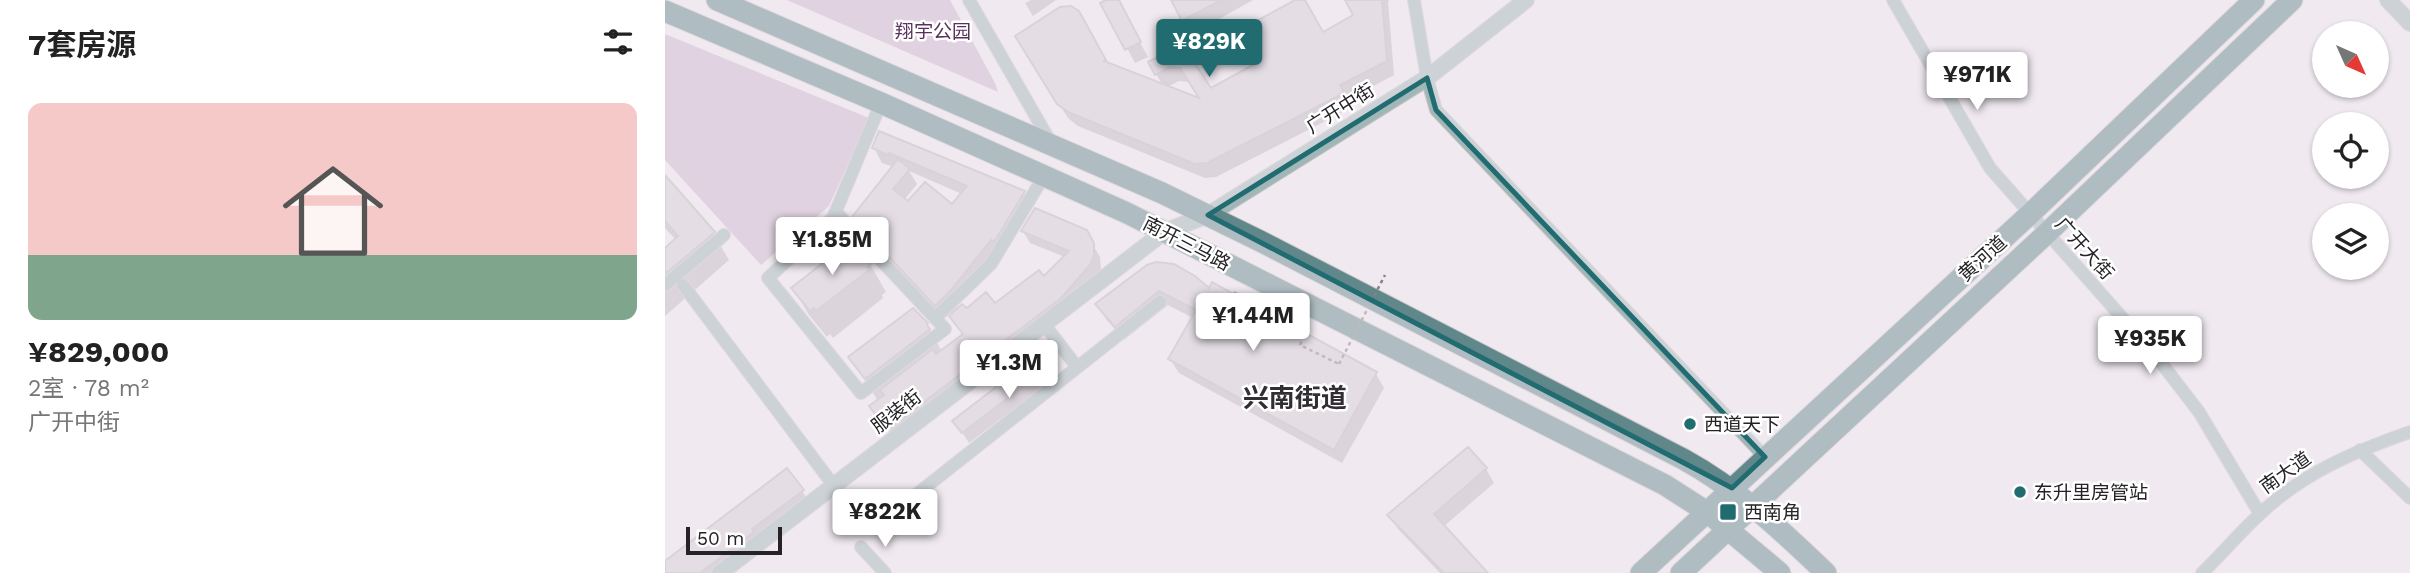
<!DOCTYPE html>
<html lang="zh">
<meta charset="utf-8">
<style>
body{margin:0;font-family:"Work Sans","Noto Sans SC",sans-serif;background:#f2f2f2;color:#222;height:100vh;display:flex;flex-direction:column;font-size:26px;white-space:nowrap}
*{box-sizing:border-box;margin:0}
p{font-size:23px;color:#767676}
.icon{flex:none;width:38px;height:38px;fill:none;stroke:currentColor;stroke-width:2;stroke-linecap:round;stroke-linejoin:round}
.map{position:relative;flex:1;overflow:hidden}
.details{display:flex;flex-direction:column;background:#fff;width:665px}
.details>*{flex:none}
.needle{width:46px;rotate:135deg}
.tools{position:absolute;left:1647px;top:21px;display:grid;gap:14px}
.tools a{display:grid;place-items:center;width:77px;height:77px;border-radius:50%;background:#fff;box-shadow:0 2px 5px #0004;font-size:35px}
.scale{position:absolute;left:21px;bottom:18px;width:96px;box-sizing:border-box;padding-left:7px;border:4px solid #252325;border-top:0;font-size:19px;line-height:24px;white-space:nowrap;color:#252325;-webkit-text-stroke:5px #fff;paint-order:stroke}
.price{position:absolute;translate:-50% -60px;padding:0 16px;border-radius:7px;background:#fff;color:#222;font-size:23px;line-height:46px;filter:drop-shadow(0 2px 4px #0008)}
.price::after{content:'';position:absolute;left:50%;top:42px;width:21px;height:16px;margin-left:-10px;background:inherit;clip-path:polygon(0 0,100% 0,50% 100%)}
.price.on{background:#216c71;color:#fff}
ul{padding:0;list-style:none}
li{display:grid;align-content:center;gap:14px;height:371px;padding:0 28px}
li+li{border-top:2px solid #e0e0e0}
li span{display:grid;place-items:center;height:217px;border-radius:14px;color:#555}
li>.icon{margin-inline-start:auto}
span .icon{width:126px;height:126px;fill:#fffc;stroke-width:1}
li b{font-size:30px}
h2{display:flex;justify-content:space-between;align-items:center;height:84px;padding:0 28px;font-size:30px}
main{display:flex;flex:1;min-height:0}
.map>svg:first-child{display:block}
.green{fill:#ccb5cd}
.shadow{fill:#0003;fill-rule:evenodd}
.building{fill:#d6d0d6;stroke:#bdb7bd;stroke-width:2}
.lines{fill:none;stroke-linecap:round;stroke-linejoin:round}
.minor-casing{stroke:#cbc6cb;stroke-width:14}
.tertiary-casing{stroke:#cbc6cb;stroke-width:18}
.primary-casing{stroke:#cbc6cb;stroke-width:23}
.path{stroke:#858185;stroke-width:2.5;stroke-dasharray:3.5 3.5;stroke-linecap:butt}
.minor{stroke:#a1b6b7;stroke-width:12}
.tertiary{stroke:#a1b6b7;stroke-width:16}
.primary{stroke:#60878a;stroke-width:21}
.path-bridge{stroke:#858185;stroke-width:2.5;stroke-dasharray:3.5 3.5;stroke-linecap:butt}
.marked{fill:none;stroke:#216c71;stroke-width:5;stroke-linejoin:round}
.poi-dot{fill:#216c71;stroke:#fff;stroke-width:2.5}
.labels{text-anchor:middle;stroke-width:5;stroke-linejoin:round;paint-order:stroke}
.park-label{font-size:19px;fill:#58325a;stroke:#fff}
.street-label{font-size:19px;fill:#252325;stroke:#fff}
.poi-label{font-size:19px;fill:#252325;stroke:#fff;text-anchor:start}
.district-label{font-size:26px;font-weight:bold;fill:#332e33;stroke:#fff}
</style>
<main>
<section class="details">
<h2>7套房源<svg class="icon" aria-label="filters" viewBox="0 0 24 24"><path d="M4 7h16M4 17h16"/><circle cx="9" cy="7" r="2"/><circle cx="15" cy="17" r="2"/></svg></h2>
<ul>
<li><span style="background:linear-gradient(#f6c9c9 70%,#7fa58c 0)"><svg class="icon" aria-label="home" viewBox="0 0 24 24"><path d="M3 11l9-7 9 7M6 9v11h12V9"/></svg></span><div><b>¥829,000</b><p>2室 · 78 m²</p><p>广开中街</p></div></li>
</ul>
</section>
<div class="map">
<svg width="1745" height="573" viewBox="0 0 1745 573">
<rect width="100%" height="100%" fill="#f0eaf0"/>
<path class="green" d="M122 0H285L330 83 333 92Z
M0 34 204 118 164 206 96 265 0 160Z"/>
<path class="shadow" d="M366 0H391L368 16 360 3Z
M444 0H452L483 57 470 63 438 4Z
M508 0H588L527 34Z
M633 0H638L657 34 691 16 682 0H725L723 1 729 75 682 100 686 108 551 177 540 178 413 126 403 118 361 51 413 13 442 65 498 86 485 63 505 52 545 91 599 61ZM514 81 525 82 537 101 502 87Z
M209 148 359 192 367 206 334 253 289 311 290 313 330 305 379 279 400 257 365 243 358 231 420 232 435 257 436 269 432 278 230 441 206 406 213 401 186 358 262 324 277 352 299 335 285 313 279 319 198 231 189 217 229 167 217 163ZM244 171 297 194 287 206 244 204 239 200 252 184Z
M0 178 48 233 64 260 0 316V250L11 240 0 228Z
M205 264 221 292 217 295 218 298 168 338 165 334 162 337 144 315 128 288Z
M482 267 544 290 711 374 719 388 677 463 514 373 505 359 528 318 503 305 459 340 441 319 433 305Z
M382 368 388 379 304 443 290 421Z
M821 469 829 483 778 527 821 573H775L733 529 725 515Z
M137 491 144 502 55 573H0V564Z"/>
<path class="building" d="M441 0H454L476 42 460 50 435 3Z
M506 0H556L517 21Z
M630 0H640L658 32 688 15 680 0H717L722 61 675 85 679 93 542 163 530 164 403 112 392 104 350 36 395 7 406 6 414 11 441 60 439 61 534 98 515 68 505 67 490 75 483 62 505 51 523 53 546 88 597 60 579 28Z
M214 131 360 191 331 239 328 242 326 240 286 290 270 306 187 217 233 159 245 169 228 189 243 201 260 182 287 204 302 186 224 153 223 155 207 148Z
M0 175 50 232 0 274V248L13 236 0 221Z
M370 208 422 230 429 243V255L425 265 396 298 222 430 204 406 219 395 215 390 268 349 271 354 298 334 284 316 297 304 302 308 321 292 330 303 374 270 379 276 404 251 356 231Z
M186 241 207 263 202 267 204 270 151 311 149 308 145 311 126 288Z
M491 262 509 264 530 276 544 288 547 282 712 372 669 450 503 359 531 310 494 291 450 327 430 304 482 265Z
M248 308 263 323 262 325 265 329 200 379 183 357Z
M374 354 383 367 297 433 287 421Z
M803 447 822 468 769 514 823 573H779L722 515Z
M122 468 139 490 87 529 89 532 35 573H0V561Z"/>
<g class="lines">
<g class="minor-casing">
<path id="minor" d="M304 0 386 143
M749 0 762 78 771 110 1100 457
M1228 0 1325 168 1491 356 1534 412 1595 514
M216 103 168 218 103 278 196 393 280 329 270 318 326 264 379 176
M171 212 270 318
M0 285 59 235
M18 285 169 486
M379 324 412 367
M1695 450 1745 498
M214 524 495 302
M196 547 220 573
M1537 573C1557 554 1574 533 1594 515 1636 474 1690 451 1745 432"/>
</g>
<g class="tertiary-casing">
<path id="tertiary" d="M1723 0 1745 23
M55 573 499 232 543 215 762 78 861 0"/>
</g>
<g class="primary-casing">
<path id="primary" d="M52 0 497 193 595 241 1018 459C1073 489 1116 530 1161 573
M0 11 216 103 462 213 1000 485 1042 512 1115 573
M976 573 1365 214 1589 0
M1016 573 1381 234 1627 0"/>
</g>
<path class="path" d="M569 292 640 334 635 345 674 364"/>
<use href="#minor" class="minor"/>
<use href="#tertiary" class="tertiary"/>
<use href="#primary" class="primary"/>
<path class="path-bridge" d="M674 364 720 275"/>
</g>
<path d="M0 0H1745V573H0ZM762 78 771 110 1100 457 1067 488 543 215Z" fill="#f0eaf0" fill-opacity=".55" fill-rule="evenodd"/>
<path class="marked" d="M762 78 771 110 1100 457 1067 488 543 215Z"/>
<g class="poi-dot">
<circle cx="1025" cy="424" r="7"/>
<circle cx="1355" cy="492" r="7"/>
<rect x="1054" y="503" width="18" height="18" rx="3.5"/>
</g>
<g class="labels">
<g class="park-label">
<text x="268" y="38">翔宇公园</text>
</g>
<g class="street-label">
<text transform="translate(675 108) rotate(-32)" y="7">广开中街</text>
<text transform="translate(522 243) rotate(27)" y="7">南开三马路</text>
<text transform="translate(1420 248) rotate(48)" y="7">广开大街</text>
<text transform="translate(1317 258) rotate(-42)" y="7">黄河道</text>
<text transform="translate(231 411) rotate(-38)" y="7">服装街</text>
<text transform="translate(1620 472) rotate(-35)" y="7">南大道</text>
</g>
<g class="poi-label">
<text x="1039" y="431">西道天下</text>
<text x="1369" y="499">东升里房管站</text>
<text x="1079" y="519">西南角</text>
</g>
<g class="district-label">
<text x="630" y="407">兴南街道</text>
</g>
</g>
</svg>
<div class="tools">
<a><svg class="needle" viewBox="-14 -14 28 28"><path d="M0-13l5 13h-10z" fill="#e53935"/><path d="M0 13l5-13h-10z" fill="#767676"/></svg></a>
<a><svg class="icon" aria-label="locate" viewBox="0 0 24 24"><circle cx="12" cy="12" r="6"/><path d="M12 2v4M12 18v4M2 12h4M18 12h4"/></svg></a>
<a><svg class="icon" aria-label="layers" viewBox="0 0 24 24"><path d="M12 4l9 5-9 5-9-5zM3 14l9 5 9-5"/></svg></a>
</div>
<div class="scale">50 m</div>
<b class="price on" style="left:544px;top:79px">¥829K</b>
<b class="price" style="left:1312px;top:112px">¥971K</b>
<b class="price" style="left:167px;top:277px">¥1.85M</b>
<b class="price" style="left:588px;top:353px">¥1.44M</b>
<b class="price" style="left:1485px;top:376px">¥935K</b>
<b class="price" style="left:344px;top:400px">¥1.3M</b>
<b class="price" style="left:220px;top:549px">¥822K</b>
</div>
</main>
